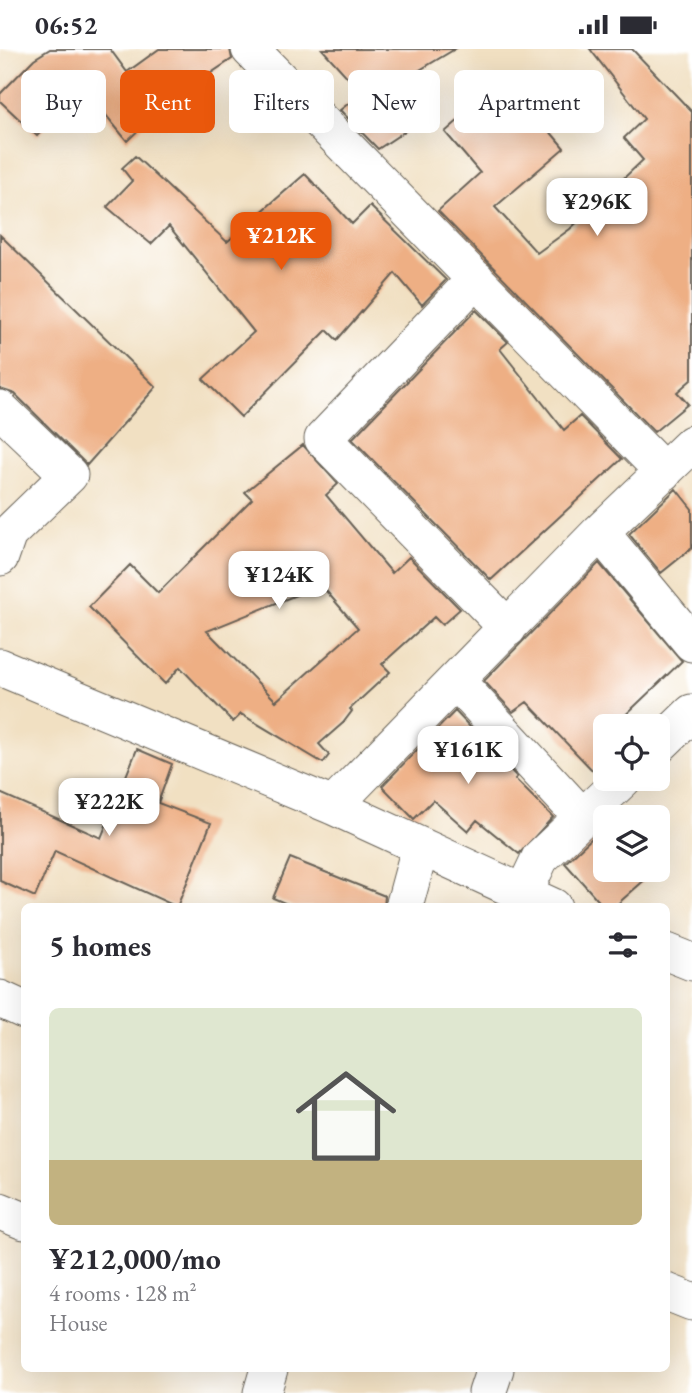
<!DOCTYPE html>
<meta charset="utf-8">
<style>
body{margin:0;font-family:"EB Garamond",serif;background:#f7f7f7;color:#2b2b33;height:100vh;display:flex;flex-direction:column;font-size:26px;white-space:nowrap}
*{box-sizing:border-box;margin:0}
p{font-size:23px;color:#7c7c81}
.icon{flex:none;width:38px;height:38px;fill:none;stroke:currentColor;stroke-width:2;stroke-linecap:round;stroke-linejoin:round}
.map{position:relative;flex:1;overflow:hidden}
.sheet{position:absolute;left:21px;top:854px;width:649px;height:469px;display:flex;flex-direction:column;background:#fff;border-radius:10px;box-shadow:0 7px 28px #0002}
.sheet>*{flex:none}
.hud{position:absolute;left:21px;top:21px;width:651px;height:63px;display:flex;gap:14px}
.fabs{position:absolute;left:593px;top:665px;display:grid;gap:14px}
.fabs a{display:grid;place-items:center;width:77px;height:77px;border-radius:10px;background:#fff;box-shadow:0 7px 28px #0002;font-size:35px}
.price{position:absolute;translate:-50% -60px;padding:0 16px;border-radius:14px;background:#fff;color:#222;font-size:23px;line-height:46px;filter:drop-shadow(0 2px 4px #0008)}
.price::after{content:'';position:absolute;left:50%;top:42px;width:21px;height:16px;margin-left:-10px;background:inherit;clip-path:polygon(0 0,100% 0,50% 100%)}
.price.on{background:#ea580c;color:#fff}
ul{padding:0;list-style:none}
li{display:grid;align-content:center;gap:14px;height:371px;padding:0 28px}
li+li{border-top:2px solid #e1e1e2}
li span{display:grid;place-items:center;height:217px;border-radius:10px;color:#555}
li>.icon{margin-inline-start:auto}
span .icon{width:126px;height:126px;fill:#fffc;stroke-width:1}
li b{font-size:30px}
h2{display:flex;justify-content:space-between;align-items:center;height:84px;padding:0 28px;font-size:30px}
.tag{padding:0 24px;border-radius:10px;background:#fff;box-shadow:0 7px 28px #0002;font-size:24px;line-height:63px}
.tag.on{background:#ea580c;color:#fff}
.status{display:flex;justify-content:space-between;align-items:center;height:49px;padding:0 35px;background:#fff;direction:ltr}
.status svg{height:19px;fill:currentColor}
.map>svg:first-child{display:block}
.building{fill:#eeaf84;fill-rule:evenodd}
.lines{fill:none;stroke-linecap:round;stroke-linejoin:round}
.minor-casing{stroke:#676156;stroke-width:39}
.minor{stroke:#fff;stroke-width:37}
</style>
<div class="status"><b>06:52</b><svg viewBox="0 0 49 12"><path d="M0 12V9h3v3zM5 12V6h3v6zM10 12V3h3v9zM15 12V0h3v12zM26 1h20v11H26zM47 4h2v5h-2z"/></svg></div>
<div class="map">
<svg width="692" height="1344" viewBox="0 0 692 1344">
<rect width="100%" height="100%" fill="#fff"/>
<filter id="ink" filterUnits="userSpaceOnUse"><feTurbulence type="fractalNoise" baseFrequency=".0143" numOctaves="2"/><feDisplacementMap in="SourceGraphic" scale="14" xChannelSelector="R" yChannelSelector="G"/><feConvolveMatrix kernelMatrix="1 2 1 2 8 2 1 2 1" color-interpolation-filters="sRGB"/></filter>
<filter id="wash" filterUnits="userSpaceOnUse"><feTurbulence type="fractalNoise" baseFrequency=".00686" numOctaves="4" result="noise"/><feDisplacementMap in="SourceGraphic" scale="28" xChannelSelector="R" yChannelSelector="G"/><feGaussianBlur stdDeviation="1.57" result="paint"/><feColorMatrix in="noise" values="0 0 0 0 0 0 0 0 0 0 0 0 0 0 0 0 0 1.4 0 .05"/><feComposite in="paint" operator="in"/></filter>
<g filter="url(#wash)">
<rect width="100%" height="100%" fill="#f1e0c2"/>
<g id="blocks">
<path class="building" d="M50 0H110L127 23 159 0H230L232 10 169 52 127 92 83 38 37 87 0 52V45L34 10Z
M322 0H455L403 31 431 65 378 100 340 61 362 44Z
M590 0H632L692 63V330L677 343 688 355 654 383 438 162 480 124 445 83 506 30 564 99 495 158 537 204 570 180 643 111 624 89 644 70Z
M135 107 227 193 305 125 352 175 370 157 446 231 422 256 395 224 337 291 327 281 241 368 203 330 254 283 169 177 151 195 107 158 132 132 122 119Z
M0 186 156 338 87 416 15 345 0 340Z
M476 261 508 293 500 300 564 381 580 367 622 410 491 531 352 390Z
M303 396 338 435 326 446 392 524 409 508 460 560 442 576 434 568 382 615 390 623 350 660 352 662 343 674 319 695 329 706 323 714 241 665 233 673 180 618 165 635 89 558 130 516 158 544 252 450 245 443ZM321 536 358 579 276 652 207 582Z
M676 440 692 460V499L661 524 629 485Z
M599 514 682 612 614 677H606V718L597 726 527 653 513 663 484 632Z
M455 662 517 728 515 730 553 768 519 805 477 771 468 782 433 751 414 770 382 737Z
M137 700 172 715 158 754 211 774 177 858 55 802 35 848 0 832V744L101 789Z
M606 776V821H656L614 858H604L565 814Z
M290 809 385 847 384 858H294L273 849Z"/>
</g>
</g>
<g filter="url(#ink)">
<use href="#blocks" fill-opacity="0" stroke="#676156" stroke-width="2"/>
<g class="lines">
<g class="minor-casing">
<path id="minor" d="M250 0 664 423
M476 230 323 390 508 579
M0 360 69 426 8 485 0 508
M600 483 692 594
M0 618 333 757 553 858
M456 632 583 769
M658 697 692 664
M333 757 600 483 692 395
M523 845 540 809 623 730
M404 858 420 799
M667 903 692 913
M0 950 24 961
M0 1162 24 1172
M667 1243 692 1253
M262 1344 269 1320
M487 1344 495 1320"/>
</g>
<use href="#minor" class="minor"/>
</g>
</g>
</svg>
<div class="fabs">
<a><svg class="icon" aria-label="locate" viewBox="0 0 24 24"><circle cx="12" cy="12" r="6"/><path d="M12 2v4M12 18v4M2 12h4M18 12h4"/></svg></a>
<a><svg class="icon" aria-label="layers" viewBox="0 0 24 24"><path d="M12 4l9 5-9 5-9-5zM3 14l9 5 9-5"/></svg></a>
</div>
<b class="price" style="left:597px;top:189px">¥296K</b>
<b class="price on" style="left:281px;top:223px">¥212K</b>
<b class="price" style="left:279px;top:562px">¥124K</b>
<b class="price" style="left:468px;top:737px">¥161K</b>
<b class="price" style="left:109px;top:789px">¥222K</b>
<div class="hud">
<a class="tag">Buy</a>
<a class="tag on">Rent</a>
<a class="tag">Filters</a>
<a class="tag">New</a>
<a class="tag">Apartment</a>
</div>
<section class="sheet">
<h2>5 homes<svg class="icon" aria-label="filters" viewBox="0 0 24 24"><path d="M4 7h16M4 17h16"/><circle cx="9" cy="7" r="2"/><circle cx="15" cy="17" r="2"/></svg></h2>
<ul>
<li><span style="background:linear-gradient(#dfe7d0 70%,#c2b280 0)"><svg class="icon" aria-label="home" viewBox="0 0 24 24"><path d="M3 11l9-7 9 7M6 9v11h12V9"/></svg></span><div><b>¥212,000/mo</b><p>4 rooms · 128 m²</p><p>House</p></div></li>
</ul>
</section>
</div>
